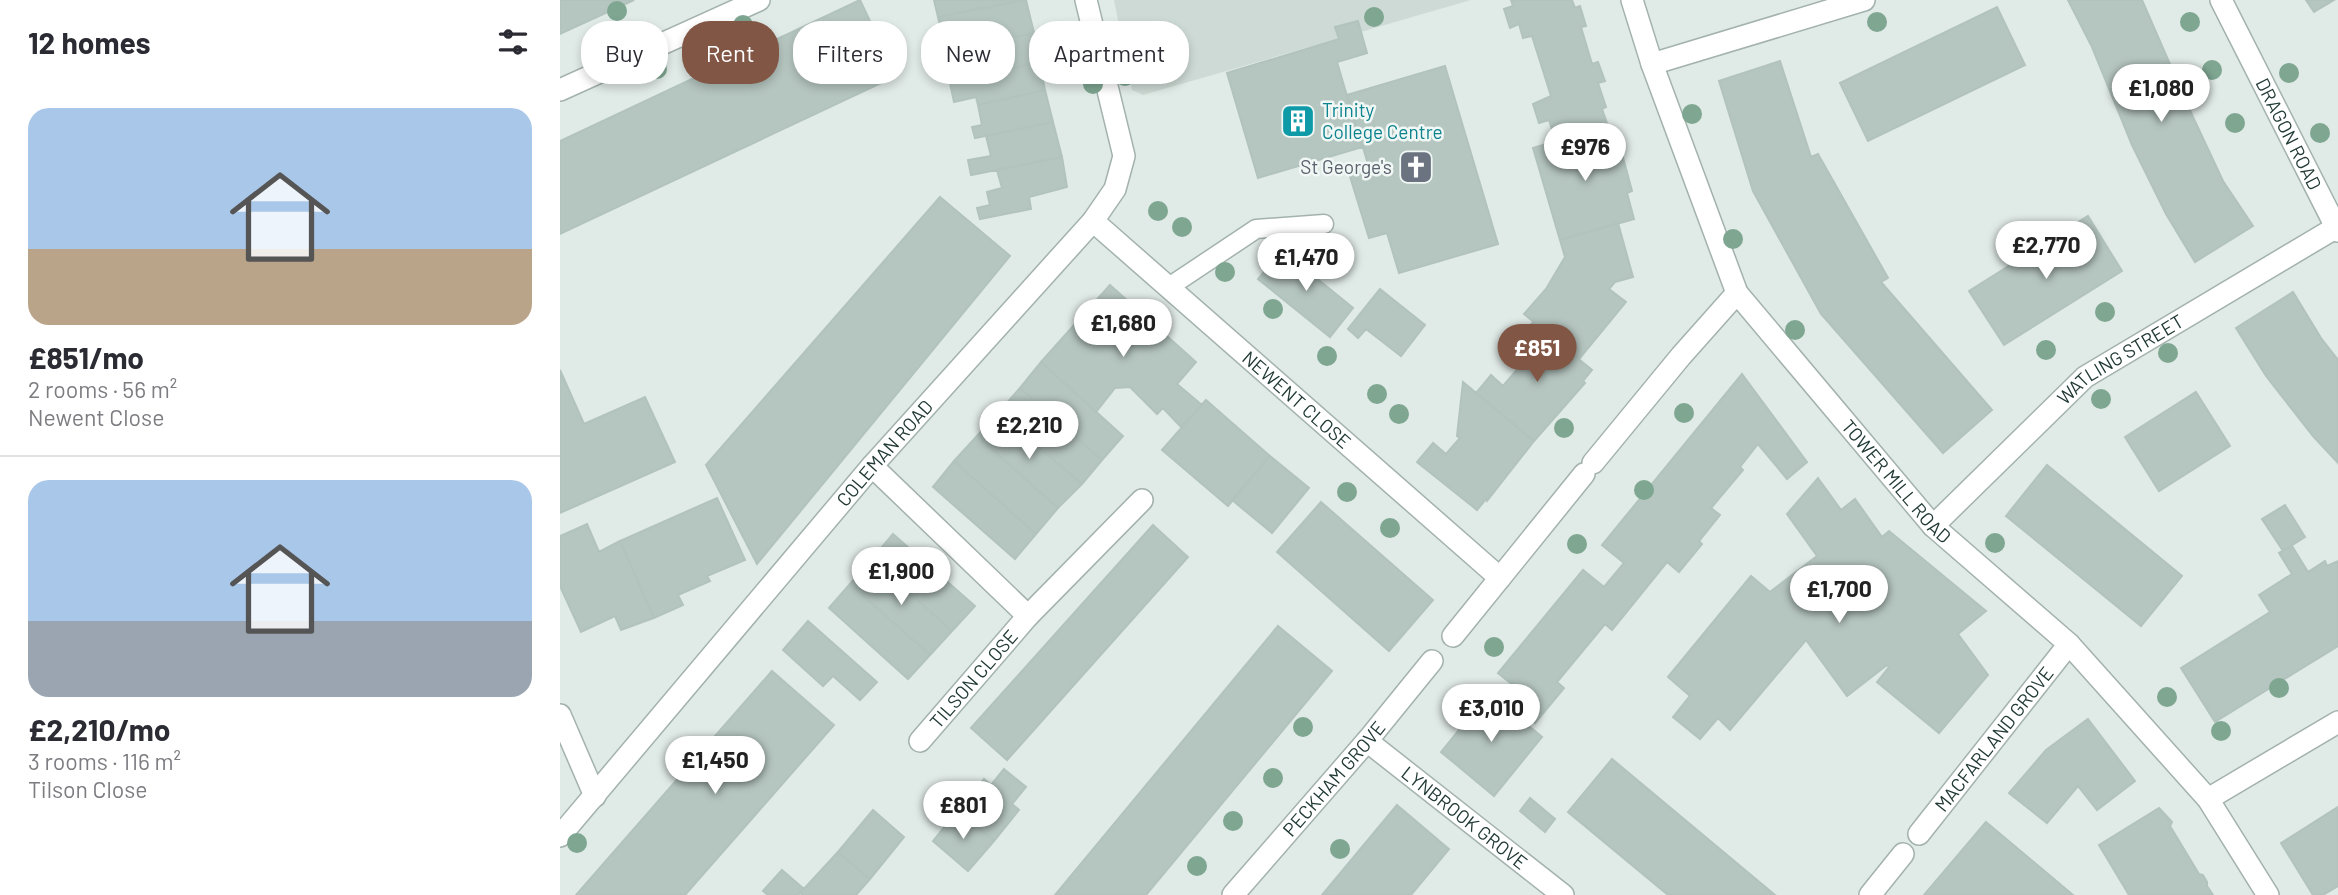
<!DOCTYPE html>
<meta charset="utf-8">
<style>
body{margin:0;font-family:Barlow,sans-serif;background:#f2f2f3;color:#2b2b33;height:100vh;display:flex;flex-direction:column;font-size:26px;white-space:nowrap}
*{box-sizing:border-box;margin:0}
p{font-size:23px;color:#7c7c81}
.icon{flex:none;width:38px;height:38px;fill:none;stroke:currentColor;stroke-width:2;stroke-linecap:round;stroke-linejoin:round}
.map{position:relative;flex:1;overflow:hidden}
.details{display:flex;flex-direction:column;background:#fff;width:560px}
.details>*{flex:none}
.top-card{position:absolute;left:21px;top:21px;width:665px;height:63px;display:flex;gap:14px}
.price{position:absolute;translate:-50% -60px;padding:0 16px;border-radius:24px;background:#fff;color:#222;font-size:23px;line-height:46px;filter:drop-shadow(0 2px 4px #0008)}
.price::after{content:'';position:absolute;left:50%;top:42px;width:21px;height:16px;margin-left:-10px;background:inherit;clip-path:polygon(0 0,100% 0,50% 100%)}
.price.current{background:#825645;color:#fff}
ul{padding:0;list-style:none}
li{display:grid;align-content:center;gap:14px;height:371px;padding:0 28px}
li+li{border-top:2px solid #e1e1e2}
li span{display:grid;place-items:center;height:217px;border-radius:21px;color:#555}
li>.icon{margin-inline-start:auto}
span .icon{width:126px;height:126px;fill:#fffc;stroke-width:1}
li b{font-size:30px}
h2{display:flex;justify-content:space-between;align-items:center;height:84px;padding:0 28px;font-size:30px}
.chip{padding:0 24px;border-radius:28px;background:#fff;box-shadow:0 4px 10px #0003;font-size:24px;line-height:63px}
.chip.current{background:#825645;color:#fff}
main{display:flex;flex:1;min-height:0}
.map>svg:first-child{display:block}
.built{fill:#cedad5}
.building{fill:#b5c5bf;stroke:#b2c3be;stroke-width:2}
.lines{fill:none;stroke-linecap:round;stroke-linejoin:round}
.service-casing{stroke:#a3b2ad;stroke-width:21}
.minor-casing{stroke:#a3b2ad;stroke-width:24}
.service{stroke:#fff;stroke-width:18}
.minor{stroke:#fff;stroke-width:21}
.tree{fill:#7ea691}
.labels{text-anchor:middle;stroke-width:5;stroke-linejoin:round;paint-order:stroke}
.culture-label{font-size:19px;fill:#0d838f;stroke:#f0f7f4;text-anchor:start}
.street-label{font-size:19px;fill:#213a35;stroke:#f0f7f4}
.worship-label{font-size:19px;fill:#5b616d;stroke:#f0f7f4;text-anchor:end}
</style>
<main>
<section class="details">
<h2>12 homes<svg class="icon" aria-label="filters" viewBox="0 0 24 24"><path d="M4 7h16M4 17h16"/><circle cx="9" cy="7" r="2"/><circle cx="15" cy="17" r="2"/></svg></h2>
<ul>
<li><span style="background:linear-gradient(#a9c7e8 65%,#b9a48a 0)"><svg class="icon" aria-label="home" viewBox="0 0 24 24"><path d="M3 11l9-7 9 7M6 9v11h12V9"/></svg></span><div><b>£851/mo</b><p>2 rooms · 56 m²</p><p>Newent Close</p></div></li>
<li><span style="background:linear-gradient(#a9c7e8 65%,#9aa5b1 0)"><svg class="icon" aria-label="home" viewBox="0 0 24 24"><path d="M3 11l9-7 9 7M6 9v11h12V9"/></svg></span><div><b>£2,210/mo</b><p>3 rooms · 116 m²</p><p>Tilson Close</p></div></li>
</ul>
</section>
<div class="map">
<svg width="1778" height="895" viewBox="0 0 1778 895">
<rect width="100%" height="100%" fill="#e0eae6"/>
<path class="built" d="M554 0H911L583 95 572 90Z"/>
<path class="building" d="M0 0H74L0 34Z
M300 0 336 76 0 234V141Z
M374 0H463L378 17Z
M466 0 474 33 386 51 378 17Z
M951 0H1012L1015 8 1020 6 1026 26 1021 27 1032 64 1038 62 1045 81 1038 83 1046 107 1042 109 1048 126 996 141 989 120 979 123 973 104 991 96 972 36 963 38 959 24 950 28 944 9 953 6Z
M1508 0H1582L1633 117 1663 181 1693 226 1635 262 1606 214 1572 145 1532 47Z
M1746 0H1774L1754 12Z
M1437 7 1465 65 1308 141 1280 83Z
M798 21 807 53 777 62 802 147 698 178 667 73 779 39 775 27Z
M474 33 479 62 429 73 427 65 385 74 381 52Z
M1220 61 1251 157 1258 154 1328 278 1321 282 1432 410 1383 453 1261 314 1193 191 1159 81Z
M479 62 485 90 418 105 416 97 394 102 390 83Z
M885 66 938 244 839 273 827 233 809 238 788 170 808 164 787 95Z
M485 90 493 122 415 138 412 127 422 125 418 105Z
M493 122 502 157 411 175 408 160 431 156 426 136Z
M1048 126 1056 155 1062 154 1072 191 1067 193 1074 219 1000 240 973 148Z
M502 157 507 187 469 197 471 209 420 219 417 208 430 205 427 192 442 188 437 170Z
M380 197 450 256 197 564 146 465Z
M1528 216 1562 271 1444 345 1409 291Z
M1058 223 1073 277 1055 282 1049 289 1066 302 1019 359 964 314 986 289 1005 257 1000 240Z
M722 250 793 308 770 337 698 279Z
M550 285 636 362 617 384 642 405 621 427 603 408 597 414 570 387 555 388 536 412 481 362Z
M820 289 865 325 841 356 806 329 798 338 788 329Z
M1733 292 1761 338 1778 360V463L1753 436 1706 376 1676 328Z
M973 322 1032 370 1023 381 1025 383 974 441 916 393 931 375 943 386 972 352 958 340Z
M481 362 563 436 542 460 460 388Z
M0 370 24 424 85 397 115 462 0 513Z
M1182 374 1247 462 1227 479 1198 444 1180 467 1183 470 1151 508 1160 515 1139 541 1142 544 1119 572 1107 562 1052 630 1045 624 997 682 1004 688 975 723 949 702 959 690 938 673 1023 570 1044 587 1064 563 1042 545Z
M903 382 974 441 927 501 926 499 917 510 857 462 873 443 886 454 900 438 897 436Z
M460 388 542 460 522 484 438 413Z
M1636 392 1670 446 1599 491 1565 437Z
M646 400 710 456 668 506 602 450Z
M438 413 522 484 498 508 417 436Z
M417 436 498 508 476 534 394 461Z
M710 456 749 488 712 533 672 500Z
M394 461 476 534 455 559 373 487Z
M1487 465 1622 576 1581 626 1446 516Z
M1258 478 1281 510 1295 499 1322 537 1329 531 1426 611 1398 634 1428 675 1379 733 1317 682 1329 667 1327 665 1287 696 1246 640 1170 730 1158 718 1140 739 1113 717 1130 696 1108 677 1191 576 1210 592 1257 556 1227 514Z
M157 498 185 560 147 576 150 581 118 595 123 605 94 618 60 541Z
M761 502 873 600 829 651 717 552Z
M1725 505 1745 537 1723 551 1702 519Z
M27 524 39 552 60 541 94 618 61 630 55 616 21 632 0 586V536Z
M593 525 628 557 447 760 411 728Z
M333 534 415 606 392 631 312 559Z
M1732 546 1748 572 1765 561 1767 566 1778 561V646L1655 722 1621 668 1710 612 1699 595 1732 574 1719 553Z
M312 559 392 631 370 655 290 584Z
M290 584 370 655 348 679 269 608Z
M248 621 317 682 300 700 273 676 263 686 223 650Z
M718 626 772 671 586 895H495Z
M212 671 274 725 125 895H16Z
M929 693 982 737 934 796 881 752Z
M1528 719 1575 781 1537 810 1518 786 1487 823 1449 793 1486 750Z
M1052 759 1215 895H1108L1008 812Z
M444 769 466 787 452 804 459 810 434 841 398 810 424 779 431 785Z
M970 798 995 819 985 832 960 811Z
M837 805 889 849 851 895H762Z
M1778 807V886L1763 895H1753L1721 843Z
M1599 808 1612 822 1610 826 1639 874 1643 875 1647 882V886L1653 895H1569L1539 845Z
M313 810 344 837 310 879 278 852Z
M398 810 434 841 408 871 373 841Z
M1426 822 1513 895H1364Z
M278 852 310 879 296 895H243L240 893Z
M222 870 244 889 238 895H208L203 891Z"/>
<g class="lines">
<g class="service-casing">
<path id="service" d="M609 287 696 229 764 224"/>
</g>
<g class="minor-casing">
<g id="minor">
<path id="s1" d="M1072 0 1092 64 1177 293 1373 526 1509 644 1648 799 1708 895"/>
<path id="s2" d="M1661 0 1778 231"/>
<path d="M1092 64 1304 0"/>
<path d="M0 90 199 0"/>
<path id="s3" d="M533 221 940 578"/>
<path d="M1033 463 1121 356 1177 293"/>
<path d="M312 466 468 616"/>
<path id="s4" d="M1373 526 1525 377 1775 228"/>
<path d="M893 636 1024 474"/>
<path d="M0 715 35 796"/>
<path id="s5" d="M360 741 468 616 582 500"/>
<path id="s6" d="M807 741 1003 895"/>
<path d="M1648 799 1778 722"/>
<path id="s7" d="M1359 834 1509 644"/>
<path id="s8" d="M0 836 312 466 533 221 555 189 564 156 526 0"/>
<path id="s9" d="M673 895 807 741 872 661"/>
<path d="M1310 895 1343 854"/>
</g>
</g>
<use href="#service" class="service"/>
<use href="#minor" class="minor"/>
</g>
<g class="tree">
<circle cx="57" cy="11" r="10"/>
<circle cx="814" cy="17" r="10"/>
<circle cx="1317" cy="22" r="10"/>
<circle cx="1630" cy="22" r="10"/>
<circle cx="183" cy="25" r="10"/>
<circle cx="139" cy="49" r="10"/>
<circle cx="97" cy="69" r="10"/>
<circle cx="1652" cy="70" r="10"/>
<circle cx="1729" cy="73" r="10"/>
<circle cx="565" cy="76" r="10"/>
<circle cx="533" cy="84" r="10"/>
<circle cx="1132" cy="114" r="10"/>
<circle cx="1675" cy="123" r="10"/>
<circle cx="1760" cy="133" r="10"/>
<circle cx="598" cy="211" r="10"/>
<circle cx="622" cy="227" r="10"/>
<circle cx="1173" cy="239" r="10"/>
<circle cx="665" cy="272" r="10"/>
<circle cx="713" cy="309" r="10"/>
<circle cx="1545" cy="312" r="10"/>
<circle cx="1235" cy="330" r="10"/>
<circle cx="1486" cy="350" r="10"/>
<circle cx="1608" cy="353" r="10"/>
<circle cx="767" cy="356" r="10"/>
<circle cx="817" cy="394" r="10"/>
<circle cx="1541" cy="399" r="10"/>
<circle cx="1124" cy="413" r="10"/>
<circle cx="839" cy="414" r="10"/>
<circle cx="1004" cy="428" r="10"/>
<circle cx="1084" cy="490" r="10"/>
<circle cx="787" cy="492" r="10"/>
<circle cx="830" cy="528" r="10"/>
<circle cx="1435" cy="543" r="10"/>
<circle cx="1017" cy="544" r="10"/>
<circle cx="934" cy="647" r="10"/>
<circle cx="1719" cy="688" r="10"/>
<circle cx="1607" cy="697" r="10"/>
<circle cx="743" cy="727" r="10"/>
<circle cx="1661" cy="731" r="10"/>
<circle cx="713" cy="778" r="10"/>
<circle cx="673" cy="821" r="10"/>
<circle cx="17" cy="843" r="10"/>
<circle cx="780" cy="849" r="10"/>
<circle cx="637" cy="866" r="10"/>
</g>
<defs>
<g id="building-square" transform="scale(1.75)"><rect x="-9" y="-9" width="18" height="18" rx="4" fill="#0f9aa8" stroke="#f0f7f4"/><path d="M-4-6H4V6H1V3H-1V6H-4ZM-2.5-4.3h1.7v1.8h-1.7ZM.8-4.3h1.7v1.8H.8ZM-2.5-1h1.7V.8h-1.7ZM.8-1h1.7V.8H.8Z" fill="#fff"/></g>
<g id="church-square" transform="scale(1.75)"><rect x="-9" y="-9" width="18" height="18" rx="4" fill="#6b7280" stroke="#f0f7f4"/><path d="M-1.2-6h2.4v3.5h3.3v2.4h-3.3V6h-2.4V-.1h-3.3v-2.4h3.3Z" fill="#fff"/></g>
</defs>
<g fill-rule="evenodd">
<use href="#building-square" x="738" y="121"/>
<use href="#church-square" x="856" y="167"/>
</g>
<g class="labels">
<g class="culture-label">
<text x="762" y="117">Trinity<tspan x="762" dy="22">College Centre</tspan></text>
</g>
<g class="street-label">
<text dy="7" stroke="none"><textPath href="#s2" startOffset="150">DRAGON ROAD</textPath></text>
<text dy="7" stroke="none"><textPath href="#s4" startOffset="252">WATLING STREET</textPath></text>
<text dy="7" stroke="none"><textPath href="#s3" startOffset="271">NEWENT CLOSE</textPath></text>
<text dy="7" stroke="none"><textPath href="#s8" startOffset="502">COLEMAN ROAD</textPath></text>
<text dy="7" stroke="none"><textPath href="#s1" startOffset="558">TOWER MILL ROAD</textPath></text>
<text dy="7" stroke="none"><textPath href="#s5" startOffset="82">TILSON CLOSE</textPath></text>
<text dy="7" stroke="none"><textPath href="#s7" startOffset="121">MACFARLAND GROVE</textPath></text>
<text dy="7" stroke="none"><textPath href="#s9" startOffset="154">PECKHAM GROVE</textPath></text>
<text dy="7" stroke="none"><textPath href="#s6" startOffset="124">LYNBROOK GROVE</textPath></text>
</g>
<g class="worship-label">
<text x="832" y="174">St George's</text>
</g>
</g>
</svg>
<b class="price" style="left:1601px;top:124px">£1,080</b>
<b class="price" style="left:1025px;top:183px">£976</b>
<b class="price" style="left:1486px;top:281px">£2,770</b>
<b class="price" style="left:746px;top:293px">£1,470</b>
<b class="price" style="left:563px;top:359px">£1,680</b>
<b class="price current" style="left:977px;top:384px">£851</b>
<b class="price" style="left:469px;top:461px">£2,210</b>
<b class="price" style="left:341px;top:607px">£1,900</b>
<b class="price" style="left:1279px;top:625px">£1,700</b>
<b class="price" style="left:931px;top:744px">£3,010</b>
<b class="price" style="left:155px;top:796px">£1,450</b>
<b class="price" style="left:403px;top:841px">£801</b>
<div class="top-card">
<a class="chip">Buy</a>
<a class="chip current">Rent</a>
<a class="chip">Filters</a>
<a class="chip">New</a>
<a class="chip">Apartment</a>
</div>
</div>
</main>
